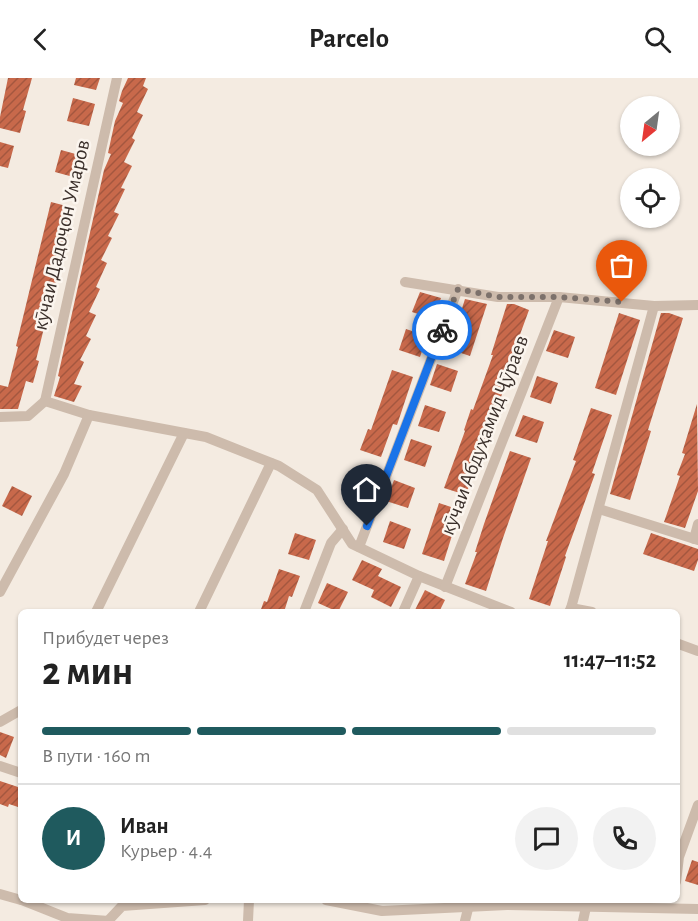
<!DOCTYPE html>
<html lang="ru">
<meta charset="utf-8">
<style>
:root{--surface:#fff;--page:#f2f2f2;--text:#222;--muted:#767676;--line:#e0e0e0;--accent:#1f5a5e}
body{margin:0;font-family:"Alegreya Sans",sans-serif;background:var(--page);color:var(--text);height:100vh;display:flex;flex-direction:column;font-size:22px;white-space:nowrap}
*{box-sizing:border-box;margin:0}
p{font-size:20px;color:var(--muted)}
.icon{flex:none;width:33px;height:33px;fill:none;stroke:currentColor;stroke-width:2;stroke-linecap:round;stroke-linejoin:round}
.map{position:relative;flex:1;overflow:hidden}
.panel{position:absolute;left:18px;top:531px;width:662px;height:294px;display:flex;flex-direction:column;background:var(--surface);border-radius:9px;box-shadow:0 2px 4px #0004}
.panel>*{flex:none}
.needle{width:39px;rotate:209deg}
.buttons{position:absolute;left:620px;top:18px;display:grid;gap:12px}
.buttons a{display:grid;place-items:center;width:60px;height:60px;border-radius:50%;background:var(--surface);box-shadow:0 2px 4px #0004;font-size:30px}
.pin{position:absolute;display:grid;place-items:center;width:51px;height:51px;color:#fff;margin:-62px -26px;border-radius:50% 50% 50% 0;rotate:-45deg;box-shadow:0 0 6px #0007}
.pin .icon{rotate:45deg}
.courier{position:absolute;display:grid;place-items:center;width:60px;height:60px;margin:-30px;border:4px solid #1a73e8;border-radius:50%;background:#fff;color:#222;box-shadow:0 2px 8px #0007}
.head em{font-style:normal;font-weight:700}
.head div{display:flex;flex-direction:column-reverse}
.head{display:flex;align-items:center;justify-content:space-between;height:102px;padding:0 24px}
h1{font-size:39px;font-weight:700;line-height:45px}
.bar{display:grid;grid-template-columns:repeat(4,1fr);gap:9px 6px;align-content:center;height:72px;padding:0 24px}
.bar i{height:8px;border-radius:4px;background:var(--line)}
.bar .current{background:var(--accent)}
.bar p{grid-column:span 4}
.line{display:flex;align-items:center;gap:15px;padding:0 24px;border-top:2px solid var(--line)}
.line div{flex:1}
.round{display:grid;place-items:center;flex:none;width:63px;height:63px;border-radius:32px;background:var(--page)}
header{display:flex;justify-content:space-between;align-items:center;height:78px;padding:0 24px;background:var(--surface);font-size:27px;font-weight:700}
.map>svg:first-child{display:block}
.building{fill:url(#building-hatch)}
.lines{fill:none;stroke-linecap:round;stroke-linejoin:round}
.minor{stroke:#cdbbac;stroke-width:10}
.done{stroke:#7c716b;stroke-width:6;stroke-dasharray:0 10.8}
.route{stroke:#1a73e8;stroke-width:8}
.labels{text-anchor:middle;stroke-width:5;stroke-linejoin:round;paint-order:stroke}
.street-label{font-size:21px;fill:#3b302b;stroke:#fbf5ee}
</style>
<header><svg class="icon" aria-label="back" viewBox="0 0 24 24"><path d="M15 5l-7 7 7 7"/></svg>Parcelo<svg class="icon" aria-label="search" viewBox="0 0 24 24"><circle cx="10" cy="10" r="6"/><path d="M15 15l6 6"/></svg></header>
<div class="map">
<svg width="698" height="843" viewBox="0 0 698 843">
<defs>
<pattern id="building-hatch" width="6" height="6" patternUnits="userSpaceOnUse" patternTransform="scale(1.5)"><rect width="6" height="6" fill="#c8694b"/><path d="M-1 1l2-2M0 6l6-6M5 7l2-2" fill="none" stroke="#a4573f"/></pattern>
</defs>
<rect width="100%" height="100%" fill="#f4ebe1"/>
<!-- building -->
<g class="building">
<path d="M8,0H32L23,32L26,33L20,55L0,50V39Z"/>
<path d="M76,0H100L96,12L74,7Z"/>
<path d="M128,0H146L143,8L148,11L137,34L143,37L132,60L135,62L124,84L132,88L121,110L125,111L114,134L119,136L108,158L112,160L101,182L107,185L96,209L100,211L89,234L96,237L86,258L91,261L80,282L84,284L74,306L82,308L74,324L54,318L60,299L58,298L104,92L111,76L108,75L115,43L123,25L119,23L122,13Z"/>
<path d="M73,20L95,26L89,48L67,43Z"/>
<path d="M0,64L14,68L8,90L0,88Z"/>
<path d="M61,72L83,78L77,100L55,94Z"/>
<path d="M51,124L74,130L36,282L39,283L33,305L26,303L18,331H0V307L8,309L18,269L16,268Z"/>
<path d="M420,214L441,220L434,241L412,234Z"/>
<path d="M465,221L487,226L470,278L449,271Z"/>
<path d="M507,226H514L529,232L518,262L511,287L512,288L496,333H494L466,417L444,410L465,353L464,352L471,331L473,332L493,277H491Z"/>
<path d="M619,235L640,242L616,317L595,310Z"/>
<path d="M661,235H669L683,240L648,352L651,353L630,422L610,416Z"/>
<path d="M406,251L427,258L420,279L399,272Z"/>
<path d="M554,252L575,259L568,280L546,273Z"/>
<path d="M437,286L458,293L451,314L430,307Z"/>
<path d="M392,292L413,299L397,347L393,346L381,379L360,372L368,351L371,352Z"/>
<path d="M537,298L558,305L551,326L530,319Z"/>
<path d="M697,326L698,413L685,450L664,444L680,398L677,397L685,376L682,375Z"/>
<path d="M425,327L446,334L439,354L418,348Z"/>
<path d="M591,330L612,337L592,395L595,396L565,478L566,479L550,528L529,521L548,463H546L576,383L573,382Z"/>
<path d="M523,337L544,344L537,365L515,358Z"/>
<path d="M411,361L432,368L425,389L404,382Z"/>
<path d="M510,373L531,380L503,460L486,513L465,506L477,474H475L484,446Z"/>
<path d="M351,398L372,405L364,426L343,419Z"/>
<path d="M394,402L415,410L408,430L386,423Z"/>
<path d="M12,408L32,418L22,438L2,428Z"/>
<path d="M439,425L460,432L444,483L422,476Z"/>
<path d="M390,443L411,451L404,471L383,464Z"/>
<path d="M295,455L316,462L309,482L288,476Z"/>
<path d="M651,455L698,471V482L694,493L643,476Z"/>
<path d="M362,482L382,491L378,498L401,509L391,529L371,519L374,512L352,502Z"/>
<path d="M279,491L300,498L292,519L289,518L284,534H260L264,523L267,524Z"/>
<path d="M327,505L348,514L338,534L318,525Z"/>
<path d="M425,512L445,522L439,534H419L415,532Z"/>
<path d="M0,654L14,659L6,680L0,677Z"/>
<path d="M0,703L21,710V730L9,726L8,729L0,726Z"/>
<path d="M692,782L698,784V807L685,803Z"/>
</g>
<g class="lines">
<!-- minor -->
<g class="minor">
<path d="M405,204L498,219H559L654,228L698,227"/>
<path d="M45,323L89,337L206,359L279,388L317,412L352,466L419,498L511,534"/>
<path d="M45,323L117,0"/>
<path d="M0,339L28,338L45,323"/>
<path d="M599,431L698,462"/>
<path d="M694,461L698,446"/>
<path d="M359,469L458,211"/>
<path d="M445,509L559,219"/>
<path d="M0,514L64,396L89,337"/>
<path d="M571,530L654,228"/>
<path d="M96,534L184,355"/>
<path d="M199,534L271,385"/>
<path d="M304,534L331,465L343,451"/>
<path d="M403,534L419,498"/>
<path d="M569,534L571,530L592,534"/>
<path d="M676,565L698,573"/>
<path d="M0,644L21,632"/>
<path d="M0,688L21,695"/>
<path d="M676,804L679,779L698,727"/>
<path d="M0,816L21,822"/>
<path d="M22,822L67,840L109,843"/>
<path d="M326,822L382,833L507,827L698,831"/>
<path d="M108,843L122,828L205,822"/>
<path d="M248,843L249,822"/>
<path d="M465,843L470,823"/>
<path d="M583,843L586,829"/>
</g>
</g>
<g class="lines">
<!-- done -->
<path class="done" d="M442,252L458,211L498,219H559L622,224"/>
<!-- route -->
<path class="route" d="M367,448L442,252"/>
</g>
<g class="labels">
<!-- street labels -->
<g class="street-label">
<text transform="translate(61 157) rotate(-77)" y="7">кӯчаи Дадоҷон Умаров</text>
<text transform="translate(484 357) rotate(-69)" y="7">кӯчаи Абдуҳамид Ҷӯраев</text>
</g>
</g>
</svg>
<div class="buttons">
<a><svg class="needle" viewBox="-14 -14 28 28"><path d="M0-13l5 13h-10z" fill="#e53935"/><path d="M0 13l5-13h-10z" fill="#767676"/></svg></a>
<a><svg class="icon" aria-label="locate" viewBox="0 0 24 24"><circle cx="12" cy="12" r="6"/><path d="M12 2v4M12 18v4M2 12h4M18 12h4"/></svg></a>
</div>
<div class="pin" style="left:622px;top:224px;background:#ea580c"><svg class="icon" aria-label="bag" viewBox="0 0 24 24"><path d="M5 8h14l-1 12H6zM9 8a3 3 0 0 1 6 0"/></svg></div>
<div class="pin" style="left:367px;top:448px;background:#1f2937"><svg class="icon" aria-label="home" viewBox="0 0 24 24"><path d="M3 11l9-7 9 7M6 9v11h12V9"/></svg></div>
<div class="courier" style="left:442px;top:252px"><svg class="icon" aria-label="bike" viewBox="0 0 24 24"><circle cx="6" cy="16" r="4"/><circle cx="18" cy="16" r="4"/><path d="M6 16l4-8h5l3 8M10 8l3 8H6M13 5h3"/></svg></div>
<section class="panel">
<div class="head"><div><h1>2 мин</h1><p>Прибудет через</p></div><em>11:47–11:52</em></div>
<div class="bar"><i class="current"></i><i class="current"></i><i class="current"></i><i></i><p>В пути · 160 m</p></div>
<div class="line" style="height:108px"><b class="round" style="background:var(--accent);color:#fff">И</b><div><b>Иван</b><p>Курьер · 4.4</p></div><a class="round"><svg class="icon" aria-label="chat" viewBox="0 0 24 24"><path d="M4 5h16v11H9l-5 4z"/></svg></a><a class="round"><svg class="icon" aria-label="phone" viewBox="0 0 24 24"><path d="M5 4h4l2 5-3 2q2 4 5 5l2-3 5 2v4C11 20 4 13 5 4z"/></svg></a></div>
</section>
</div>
